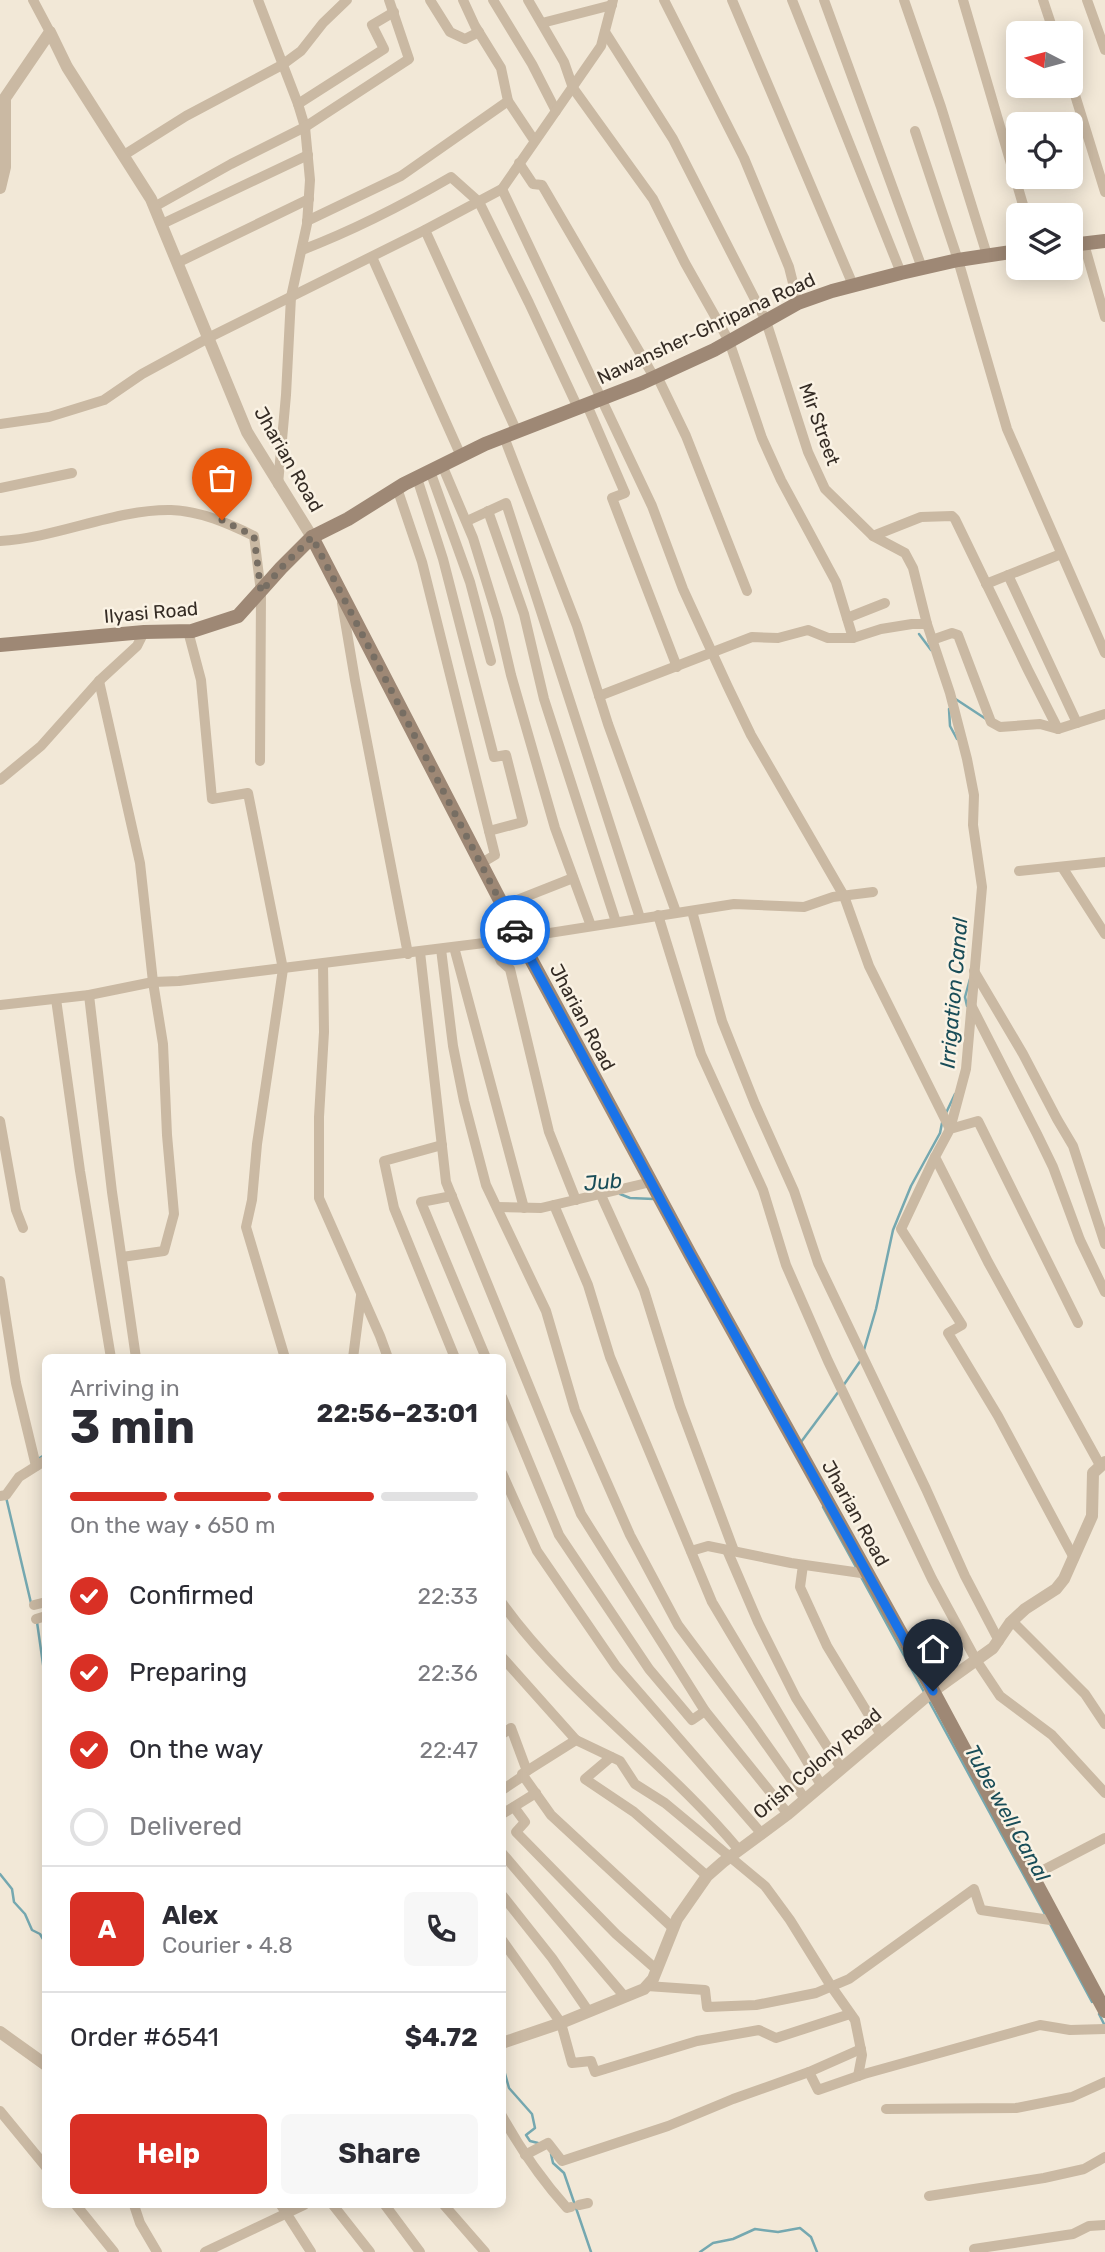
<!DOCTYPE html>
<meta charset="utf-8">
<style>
:root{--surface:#fff;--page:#f7f7f7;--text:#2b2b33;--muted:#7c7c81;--line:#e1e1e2;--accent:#d93025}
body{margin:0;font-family:Rubik,sans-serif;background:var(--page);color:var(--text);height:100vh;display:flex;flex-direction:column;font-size:26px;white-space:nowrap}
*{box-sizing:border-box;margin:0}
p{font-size:23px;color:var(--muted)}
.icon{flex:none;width:38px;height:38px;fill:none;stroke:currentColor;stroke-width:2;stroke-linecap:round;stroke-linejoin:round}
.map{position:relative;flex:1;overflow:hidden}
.sheet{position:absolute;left:42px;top:1354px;width:464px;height:854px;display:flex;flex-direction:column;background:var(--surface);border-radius:10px;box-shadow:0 4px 18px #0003}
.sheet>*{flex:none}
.needle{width:46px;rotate:276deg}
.tools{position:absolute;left:1006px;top:21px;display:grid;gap:14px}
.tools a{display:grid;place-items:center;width:77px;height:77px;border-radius:10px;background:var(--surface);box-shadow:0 4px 18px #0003;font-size:35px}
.pin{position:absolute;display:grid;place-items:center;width:60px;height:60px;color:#fff;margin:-72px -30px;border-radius:50% 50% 50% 0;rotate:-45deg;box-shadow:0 0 7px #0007}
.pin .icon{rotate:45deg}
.courier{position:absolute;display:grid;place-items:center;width:70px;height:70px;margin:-35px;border:5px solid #1a73e8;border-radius:50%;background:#fff;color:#222;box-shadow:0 2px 9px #0007}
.headline em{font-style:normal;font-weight:700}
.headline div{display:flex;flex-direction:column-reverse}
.headline{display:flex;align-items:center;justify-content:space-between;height:119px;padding:0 28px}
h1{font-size:46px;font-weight:700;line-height:52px}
.bar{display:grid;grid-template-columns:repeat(4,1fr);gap:10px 7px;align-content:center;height:84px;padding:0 28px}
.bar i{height:9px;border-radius:5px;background:var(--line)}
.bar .active{background:var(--accent)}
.bar p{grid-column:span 4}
.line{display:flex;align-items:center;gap:18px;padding:0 28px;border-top:2px solid var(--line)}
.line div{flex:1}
.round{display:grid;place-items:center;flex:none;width:74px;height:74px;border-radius:10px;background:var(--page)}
ol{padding:0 28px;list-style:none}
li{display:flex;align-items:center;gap:21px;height:77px}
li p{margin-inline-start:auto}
li .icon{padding:7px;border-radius:50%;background:var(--accent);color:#fff;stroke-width:4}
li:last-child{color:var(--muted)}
li i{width:38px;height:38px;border:4px solid var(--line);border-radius:50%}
.primary-button{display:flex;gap:14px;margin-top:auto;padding:14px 28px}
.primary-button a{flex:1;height:80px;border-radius:10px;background:var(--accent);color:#fff;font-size:28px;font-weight:700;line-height:80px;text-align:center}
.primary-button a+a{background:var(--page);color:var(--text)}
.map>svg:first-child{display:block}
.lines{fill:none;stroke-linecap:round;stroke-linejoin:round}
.stream{stroke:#75a8b0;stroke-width:2.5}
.minor{stroke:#cab9a3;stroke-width:10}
.tertiary{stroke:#cab9a3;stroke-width:12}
.secondary{stroke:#9e8875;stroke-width:14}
.done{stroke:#776e63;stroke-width:7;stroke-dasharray:0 12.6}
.route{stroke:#1a73e8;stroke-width:9}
.labels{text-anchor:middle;stroke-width:5;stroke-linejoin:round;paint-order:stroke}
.street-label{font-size:19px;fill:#352c25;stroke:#faf2e4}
.water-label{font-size:21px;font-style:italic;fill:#194d58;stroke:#faf2e4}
</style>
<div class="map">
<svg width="1105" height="2252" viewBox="0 0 1105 2252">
<rect width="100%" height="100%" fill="#f2e8d7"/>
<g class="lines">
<!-- stream -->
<g class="stream">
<path d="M919,634L931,650"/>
<path d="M954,698L986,719"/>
<path d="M949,709L950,726L957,739"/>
<path d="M967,1006L965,997L970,979"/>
<path d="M946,1113L955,1094"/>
<path d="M620,1194L630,1198L654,1199"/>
<path d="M864,1350L876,1309L893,1230L911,1186L940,1133L942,1123"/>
<path d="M843,1386L861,1360"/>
<path d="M801,1442L839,1391"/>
<path d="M38,1459L46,1454"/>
<path d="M6,1497L31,1603"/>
<path d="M823,1507L857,1569"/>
<path d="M860,1575L924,1692"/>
<path d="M37,1622L46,1685"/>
<path d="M929,1701L1046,1916"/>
<path d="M0,1874L12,1889L14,1902L25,1914L32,1930L40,1934L46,1944"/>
<path d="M1049,1922L1092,2002"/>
<path d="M1099,2014L1105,2026"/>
<path d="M502,2063L509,2088L532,2114L535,2128L526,2135L530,2141L538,2143"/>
<path d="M551,2154L553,2163L564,2173L591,2252"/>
<path d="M700,2252L713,2243L733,2239L755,2229L778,2232L800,2228L811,2237L817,2252"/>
</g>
<!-- minor -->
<g class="minor">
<path d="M33,0L50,32"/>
<path d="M258,0L298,104L305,127L310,180L307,224L291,297L286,395L278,484"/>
<path d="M430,0L450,32L465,39L479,32"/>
<path d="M493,0L532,64L556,111"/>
<path d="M528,0L564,62L573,88L653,199L685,263L729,341L762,438L781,480L836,582L853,638"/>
<path d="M664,0L744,158L789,267L798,303"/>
<path d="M732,0L853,285"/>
<path d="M792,0L901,273"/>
<path d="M824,0L922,268"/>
<path d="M904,0L941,107L987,255"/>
<path d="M963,0L1026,215"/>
<path d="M1043,0L1054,33"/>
<path d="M1087,0L1105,50"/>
<path d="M542,23L612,5"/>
<path d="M605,32L673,139L766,321L808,452L825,489L873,536L905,553L913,568L927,624L950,693L967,759L974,795L973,825L982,887L966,1069L950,1129"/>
<path d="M1071,82L1105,192"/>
<path d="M508,101L534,140"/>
<path d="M298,104L384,49L372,25L394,12"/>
<path d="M915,131L958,260L1007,429L1105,653"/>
<path d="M124,155L186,116L282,65L301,51L323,23L347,0"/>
<path d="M519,163L533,184L542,185L654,377"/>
<path d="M502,189L652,506L683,589L727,685L751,735L844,896L869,966L950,1129"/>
<path d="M154,207L231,164L305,127L409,59L389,0"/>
<path d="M307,221L401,176L508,101L501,68L475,26L463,0"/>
<path d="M162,224L308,155"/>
<path d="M425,230L517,432"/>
<path d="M1084,244L1105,317"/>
<path d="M302,250C354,230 403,205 451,177L479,202L529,303L578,408"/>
<path d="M372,257L461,456"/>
<path d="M179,262L309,199"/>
<path d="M657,376L686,436L747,591"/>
<path d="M587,405L625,493L612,498L677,667"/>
<path d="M0,424L49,417L104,400L142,374L210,337L425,230L502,189L601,46L613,0"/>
<path d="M504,437L577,626L608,724L676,912"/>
<path d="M442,465L473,538L498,619L511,675L555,828L591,926"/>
<path d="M430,471L470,582L491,661"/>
<path d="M417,478L443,559L494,757L506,755L523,822L489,831"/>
<path d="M0,488L72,473"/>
<path d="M397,488L422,562L495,855L480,864"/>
<path d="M488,511L524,614L544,699L616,922"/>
<path d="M467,521L506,503L640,918"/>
<path d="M873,536L921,517L952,516L955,519L1028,670L1058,729"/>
<path d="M0,541C57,538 116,509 171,510C200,511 228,523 254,536L261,592L260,761"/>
<path d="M1008,575L1077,723"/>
<path d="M986,584L1061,554"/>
<path d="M342,603L355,680L408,954"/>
<path d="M847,618L885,603"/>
<path d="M188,631L201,680L212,799L248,793L283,969L257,1144L252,1200L246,1227L285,1358"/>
<path d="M932,640L952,633L958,635L991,722L1000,727L1040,724L1058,729L1105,714"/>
<path d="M99,681L140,863L153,982L163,1044L167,1135L174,1214L164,1251L122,1257"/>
<path d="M599,696L752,637L778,638L808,630L828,638H853L881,629L912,624H927"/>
<path d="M0,780L41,746L99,681L137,646L144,632"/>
<path d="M1062,867L1105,934"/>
<path d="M1019,871L1105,862"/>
<path d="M502,906L573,878"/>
<path d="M692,911L722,1021L755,1104L794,1191L818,1263L926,1489L965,1576L999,1641"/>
<path d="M658,915L701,1054L763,1190L786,1265L828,1361L932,1579L976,1660L1000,1696L1052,1735L1105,1793"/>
<path d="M492,942L501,961L510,969L549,1132L576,1200"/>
<path d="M454,947L524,1208"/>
<path d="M441,949L453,1046L464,1101L486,1185L546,1311L575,1410L630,1535L678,1625L752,1724L805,1799"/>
<path d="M420,952L446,1182L581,1514L705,1711L788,1814"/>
<path d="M323,964L324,1032L319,1117V1198L380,1336L388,1358"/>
<path d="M974,971L1023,1054L1057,1119L1073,1146L1105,1244"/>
<path d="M89,995L112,1192L136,1358"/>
<path d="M56,999L80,1171L111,1358"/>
<path d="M0,1005L89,995L153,982L179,981L492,942L734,904L804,907L833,897L873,892"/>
<path d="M972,1007L1037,1134L1053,1167L1080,1240L1105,1292"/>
<path d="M0,1121L16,1210L23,1228"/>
<path d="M442,1145L384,1161L394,1208L455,1358"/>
<path d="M935,1157L901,1229L962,1325L948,1333L998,1416L1074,1558"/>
<path d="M600,1193L644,1290L680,1406L734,1551"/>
<path d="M452,1196L421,1202L486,1358"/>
<path d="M554,1205L588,1285L610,1357L712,1602L821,1785"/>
<path d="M497,1207L541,1208L651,1182"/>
<path d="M0,1281L16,1383L36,1466"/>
<path d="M1078,1323L978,1121L950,1129L935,1157L988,1262L1100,1465"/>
<path d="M353,1358L361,1296"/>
<path d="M502,1397L559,1535L649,1669L692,1720L705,1711"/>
<path d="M502,1473L537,1551L616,1666L762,1834"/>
<path d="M0,1496L6,1495L19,1477L46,1460"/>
<path d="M727,1550L758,1622L796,1698L841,1768"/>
<path d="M691,1551L708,1546L791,1563L868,1574"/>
<path d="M803,1565L800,1587L827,1646L881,1735"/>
<path d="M502,1603C569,1696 666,1762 739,1850"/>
<path d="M34,1605L46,1602"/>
<path d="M36,1619L46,1616"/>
<path d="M1012,1621L1085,1694L1105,1724"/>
<path d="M502,1657L576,1740L620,1761L635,1784L665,1803L765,1886L790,1920L831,1986L855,2020L862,2055L858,2076"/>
<path d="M502,1734L511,1728L527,1771"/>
<path d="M576,1740L522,1774L551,1815L673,1928"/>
<path d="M611,1757L585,1779L634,1812L707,1876"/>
<path d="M502,1790L523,1776"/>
<path d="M514,1807L525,1822L516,1832L616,1934L657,1970"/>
<path d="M502,1814L536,1793"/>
<path d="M502,1853L625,1997"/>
<path d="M1032,1876L1105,1838"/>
<path d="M502,1895L552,1958L589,2012"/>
<path d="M502,1940L561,2023L572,2063L591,2061L595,2072L697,2041L759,2030L776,2038L850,2014"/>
<path d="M647,1986L705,1990L707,2007L756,2005L816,1993L849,1979L974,1889L981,1910L1057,1921"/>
<path d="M809,2072L861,2049"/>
<path d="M886,2109L1016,2108L1072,2097L1105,2082"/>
<path d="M0,2111L46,2167"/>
<path d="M502,2116C521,2150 541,2179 567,2208L571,2207"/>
<path d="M525,2155L548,2143L562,2161L668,2126L733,2099L809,2072L818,2090L864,2074L1040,2025L1070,2030L1105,2029"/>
<path d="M929,2196L1044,2178L1084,2169L1105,2157"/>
<path d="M76,2205L114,2252"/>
<path d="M134,2205L140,2223L157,2252"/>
<path d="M281,2205L311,2252"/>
<path d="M333,2205L370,2252"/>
<path d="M385,2205L420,2252"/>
<path d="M444,2205L485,2252"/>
<path d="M579,2205L588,2203"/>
<path d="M974,2249L1073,2234L1089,2226L1105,2225"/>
<path d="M205,2252L304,2205"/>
</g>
<!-- tertiary -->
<g class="tertiary">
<path d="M0,188L5,167V98L50,32L67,67L151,199L247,432L312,537"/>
<path d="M0,2032L46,2065"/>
<path d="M502,2043L561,2023L644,1989L653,1979L677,1919L707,1876L723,1862L788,1814L933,1691L993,1648L1010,1623L1025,1609L1056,1589L1064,1579L1092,1516L1093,1473L1105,1462"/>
</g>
<!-- secondary -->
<g class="secondary">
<path d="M1071,245L1105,241"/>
<path d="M312,537L519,937L690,1254L933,1691L1105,2011"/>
<path d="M0,645L144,632L192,631L238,616L281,568L312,537L348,519L404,484L485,444L642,383L714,350L798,303L832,291L901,273L958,260L1018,251"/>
</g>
</g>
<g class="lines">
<!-- done -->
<path class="done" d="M222,520L254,536L261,592L281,568L312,537L515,930"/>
<!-- route -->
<path class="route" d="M515,930L690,1254L933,1691"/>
</g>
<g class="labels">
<!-- street labels -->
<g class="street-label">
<text transform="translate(706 328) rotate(-25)" y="7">Nawansher-Ghripana Road</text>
<text transform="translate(820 424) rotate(70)" y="7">Mir Street</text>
<text transform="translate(289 459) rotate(60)" y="7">Jharian Road</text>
<text transform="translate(151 612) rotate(-5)" y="7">Ilyasi Road</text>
<text transform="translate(583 1017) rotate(62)" y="7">Jharian Road</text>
<text transform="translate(856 1513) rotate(61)" y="7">Jharian Road</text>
<text transform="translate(817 1763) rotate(-40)" y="7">Orish Colony Road</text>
</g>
<!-- water labels -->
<g class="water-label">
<text transform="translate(954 993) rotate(-85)" y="7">Irrigation Canal</text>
<text transform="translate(603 1182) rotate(-5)" y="7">Jub</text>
<text transform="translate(1007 1813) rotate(61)" y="7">Tube well Canal</text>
</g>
</g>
</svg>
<div class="tools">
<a><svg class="needle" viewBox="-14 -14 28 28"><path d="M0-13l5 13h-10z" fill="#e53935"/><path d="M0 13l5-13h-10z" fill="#7c7c81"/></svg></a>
<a><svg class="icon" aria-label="locate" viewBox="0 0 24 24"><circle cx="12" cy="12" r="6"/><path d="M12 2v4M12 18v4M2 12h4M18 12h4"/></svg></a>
<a><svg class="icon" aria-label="layers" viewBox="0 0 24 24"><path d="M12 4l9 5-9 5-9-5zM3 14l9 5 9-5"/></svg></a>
</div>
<div class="pin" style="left:222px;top:520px;background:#ea580c"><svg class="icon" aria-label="bag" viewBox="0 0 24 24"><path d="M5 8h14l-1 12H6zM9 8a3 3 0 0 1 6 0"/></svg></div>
<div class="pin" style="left:933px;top:1691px;background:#1f2937"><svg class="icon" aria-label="home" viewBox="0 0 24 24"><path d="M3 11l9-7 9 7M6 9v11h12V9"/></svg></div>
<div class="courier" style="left:515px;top:930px"><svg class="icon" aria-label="car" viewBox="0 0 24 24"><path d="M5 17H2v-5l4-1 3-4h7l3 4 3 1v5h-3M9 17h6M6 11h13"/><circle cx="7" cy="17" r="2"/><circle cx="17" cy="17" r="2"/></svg></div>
<section class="sheet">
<div class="headline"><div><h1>3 min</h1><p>Arriving in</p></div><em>22:56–23:01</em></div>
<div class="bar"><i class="active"></i><i class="active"></i><i class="active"></i><i></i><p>On the way · 650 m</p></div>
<ol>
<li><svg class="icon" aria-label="check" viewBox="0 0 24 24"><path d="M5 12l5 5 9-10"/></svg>Confirmed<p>22:33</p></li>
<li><svg class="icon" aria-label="check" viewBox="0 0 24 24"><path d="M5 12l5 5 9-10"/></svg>Preparing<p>22:36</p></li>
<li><svg class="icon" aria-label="check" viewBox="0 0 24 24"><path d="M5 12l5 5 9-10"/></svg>On the way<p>22:47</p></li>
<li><i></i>Delivered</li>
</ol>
<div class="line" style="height:126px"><b class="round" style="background:var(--accent);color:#fff">A</b><div><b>Alex</b><p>Courier · 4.8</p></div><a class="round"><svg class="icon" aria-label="phone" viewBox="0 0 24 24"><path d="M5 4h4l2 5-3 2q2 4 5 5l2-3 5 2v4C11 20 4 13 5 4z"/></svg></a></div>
<div class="line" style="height:91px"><div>Order #6541</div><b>$4.72</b></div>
<div class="primary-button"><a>Help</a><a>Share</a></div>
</section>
</div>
